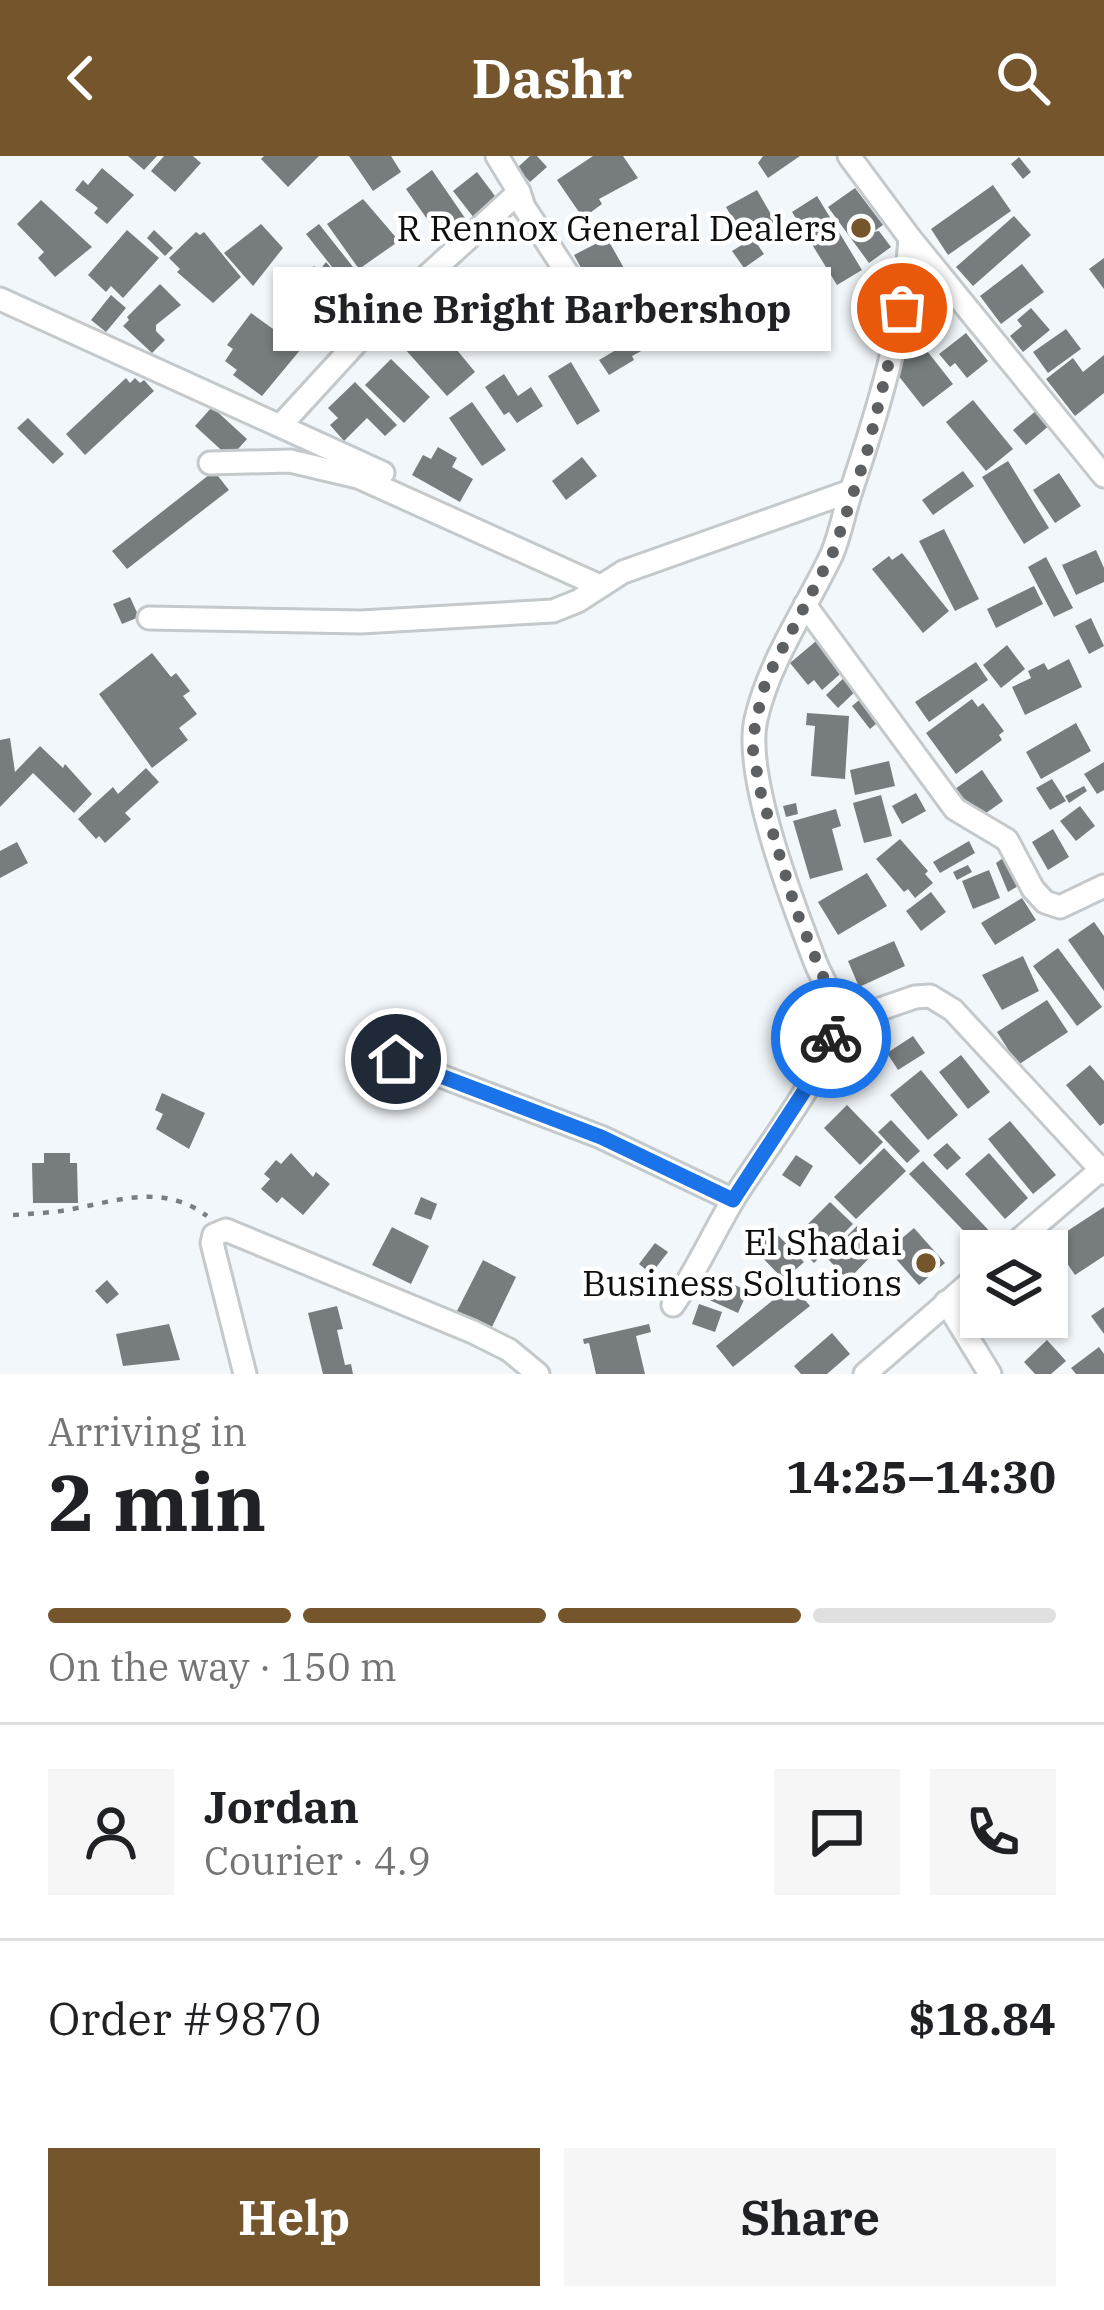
<!DOCTYPE html>
<meta charset="utf-8">
<style>
:root{--surface:#fff;--page:#f6f6f6;--text:#202124;--muted:#757577;--line:#e0e0e0;--accent:#75552b}
body{margin:0;font-family:"IBM Plex Serif",serif;background:var(--page);color:var(--text);height:100vh;display:flex;flex-direction:column;font-size:45px;white-space:nowrap}
*{box-sizing:border-box;margin:0}
p{font-size:39px;color:var(--muted)}
.icon{flex:none;width:66px;height:66px;fill:none;stroke:currentColor;stroke-width:2;stroke-linecap:round;stroke-linejoin:round}
.map{position:relative;height:1218px;overflow:hidden}
.side{display:flex;flex-direction:column;background:var(--surface);flex:1}
.side>*{flex:none}
.tools{position:absolute;left:960px;top:1074px;display:grid;gap:24px}
.tools a{display:grid;place-items:center;width:108px;height:108px;border-radius:0px;background:var(--surface);box-shadow:0 3px 9px #0004;font-size:60px}
.pin{position:absolute;display:grid;place-items:center;width:102px;height:102px;color:#fff;margin:-51px;border:6px solid #fff;border-radius:50%;box-shadow:0 3px 12px #0007}
.courier{position:absolute;display:grid;place-items:center;width:120px;height:120px;margin:-60px;border:9px solid #1a73e8;border-radius:50%;background:#fff;color:#222;box-shadow:0 3px 15px #0007}
.bubble{position:absolute;height:84px;border-radius:0px;background:var(--surface);box-shadow:0 3px 9px #0004;font-size:39px;font-weight:700;line-height:84px;text-align:center}
.head em{font-style:normal;font-weight:700}
.head div{display:flex;flex-direction:column-reverse}
.head{display:flex;align-items:center;justify-content:space-between;height:204px;padding:0 48px}
h1{font-size:78px;font-weight:700;line-height:90px}
.bar{display:grid;grid-template-columns:repeat(4,1fr);gap:18px 12px;align-content:center;height:144px;padding:0 48px}
.bar i{height:15px;border-radius:9px;background:var(--line)}
.bar .active{background:var(--accent)}
.bar p{grid-column:span 4}
.line{display:flex;align-items:center;gap:30px;padding:0 48px;border-top:3px solid var(--line)}
.line div{flex:1}
.round{display:grid;place-items:center;flex:none;width:126px;height:126px;border-radius:0px;background:var(--page)}
.primary-button{display:flex;gap:24px;margin-top:auto;padding:24px 48px}
.primary-button a{flex:1;height:138px;border-radius:0px;background:var(--accent);color:#fff;font-size:48px;font-weight:700;line-height:138px;text-align:center}
.primary-button a+a{background:var(--page);color:var(--text)}
header{display:flex;justify-content:space-between;align-items:center;height:156px;padding:0 48px;background:var(--accent);color:#fff;font-size:54px;font-weight:700}
.map>svg:first-child{display:block}
.building{fill:#777d7e}
.lines{fill:none;stroke-linecap:round;stroke-linejoin:round}
.street-casing{stroke:#c4c9cc;stroke-width:27}
.path{stroke:#7b7e80;stroke-width:4.5;stroke-dasharray:6 9;stroke-linecap:butt}
.street{stroke:#fff;stroke-width:21}
.done{stroke:#5d6062;stroke-width:12;stroke-dasharray:0 21.6}
.route{stroke:#1a73e8;stroke-width:15}
.poi-dot{fill:#75552b;stroke:#fff;stroke-width:4.5}
.labels{text-anchor:middle;stroke-width:9;stroke-linejoin:round;paint-order:stroke}
.poi-label{font-size:36px;fill:#0d0e0f;stroke:#fff;text-anchor:end}
</style>
<header><svg class="icon" aria-label="back" viewBox="0 0 24 24"><path d="M15 5l-7 7 7 7"/></svg>Dashr<svg class="icon" aria-label="search" viewBox="0 0 24 24"><circle cx="10" cy="10" r="6"/><path d="M15 15l6 6"/></svg></header>
<div class="map">
<svg width="1104" height="1218" viewBox="0 0 1104 1218">
<rect width="100%" height="100%" fill="#f2f7fb"/>
<!-- building -->
<g class="building">
<path d="M128,0H157L144,14Z"/>
<path d="M164,0H193L201,7L175,36L151,15Z"/>
<path d="M264,0H319L288,31L261,3Z"/>
<path d="M349,0H391L401,16L373,35Z"/>
<path d="M530,0H537L547,11L530,26L517,12Z"/>
<path d="M593,0H623L638,22L599,43L602,48L583,62L557,24Z"/>
<path d="M763,0H800L768,22L758,7Z"/>
<path d="M1019,1L1031,16L1023,23L1011,8Z"/>
<path d="M102,12L134,39L107,68L94,57L98,52L75,34L83,24L88,29Z"/>
<path d="M432,14L465,62L439,80L406,33Z"/>
<path d="M477,16L498,44L474,62L453,35Z"/>
<path d="M993,29L1011,55L948,99L931,73Z"/>
<path d="M855,32L883,69L873,76L879,75L891,91L869,107L828,51Z"/>
<path d="M757,34L776,67L745,84L726,51Z"/>
<path d="M817,40L862,114L837,129L792,56Z"/>
<path d="M363,43L399,85L359,113L327,68Z"/>
<path d="M41,44L92,91L55,121L38,102L44,96L17,68Z"/>
<path d="M1014,60L1031,79L973,130L956,111Z"/>
<path d="M261,68L283,92L253,130L224,97Z"/>
<path d="M319,68L353,111L340,121L306,78Z"/>
<path d="M127,74L159,102L123,142L111,130L106,136L88,119Z"/>
<path d="M154,74L173,92L165,100L147,82Z"/>
<path d="M196,76L200,79L204,76L241,121L213,147L177,116L180,113L169,102Z"/>
<path d="M607,82L625,114L592,132L574,99Z"/>
<path d="M753,82L764,98L744,112L732,95Z"/>
<path d="M1104,102V133L1089,113Z"/>
<path d="M326,106L343,126L323,151L303,131L308,126L303,121L314,110L319,115Z"/>
<path d="M1022,108L1044,136L1001,168L980,140Z"/>
<path d="M519,122L528,138L538,133L547,151L507,172L489,137Z"/>
<path d="M160,128L181,149L156,169V175L165,184L152,197L123,170L129,164L127,161Z"/>
<path d="M111,139L126,152L106,176L91,164Z"/>
<path d="M1031,152L1050,174L1023,196L1010,180L1022,170L1017,164Z"/>
<path d="M425,155L475,216L447,240L395,182Z"/>
<path d="M251,157L301,193L262,240L233,219L237,214L225,205L233,193L227,189Z"/>
<path d="M1066,173L1081,193L1048,217L1033,196Z"/>
<path d="M632,175L643,194L632,200L634,204L609,219L599,204L621,191L617,184Z"/>
<path d="M966,177L988,205L967,222L955,207L950,211L939,198Z"/>
<path d="M920,186L953,228L923,251L890,209Z"/>
<path d="M1104,199V237L1075,260L1046,223L1073,202L1083,216Z"/>
<path d="M391,203L430,241L404,267L365,229Z"/>
<path d="M571,206L600,255L577,269L548,220Z"/>
<path d="M504,218L518,240L531,231L543,250L517,267L509,256L504,259L485,231Z"/>
<path d="M126,222L130,227L135,222L140,227L144,224L154,235L85,299L66,278Z"/>
<path d="M355,226L397,269L385,280L367,262L344,285L330,269L338,262L328,252Z"/>
<path d="M973,244L1013,293L986,315L946,266Z"/>
<path d="M472,246L506,294L482,310L449,262Z"/>
<path d="M212,251L247,283L230,302L195,270Z"/>
<path d="M1037,254L1050,269L1026,289L1013,274Z"/>
<path d="M28,262L64,298L53,308L17,272Z"/>
<path d="M438,291L457,302L452,311L473,323L460,346L412,319L423,299L431,303Z"/>
<path d="M582,301L597,320L566,344L552,325Z"/>
<path d="M1008,305L1049,372L1024,388L982,321Z"/>
<path d="M214,315L229,334L127,413L112,395Z"/>
<path d="M963,315L974,330L933,359L922,344Z"/>
<path d="M1059,317L1081,350L1055,367L1033,334Z"/>
<path d="M944,373L979,443L955,455L919,385Z"/>
<path d="M1096,394L1104,412V426L1076,439L1062,409Z"/>
<path d="M902,397L949,455L923,477L872,413L889,400L892,404Z"/>
<path d="M1046,401L1073,452L1054,461L1028,411Z"/>
<path d="M1034,430L1043,448L996,472L987,453Z"/>
<path d="M130,441L139,461L122,468L113,448Z"/>
<path d="M1091,462L1104,490L1089,498L1075,470Z"/>
<path d="M822,480L847,512L822,534L814,524L808,529L790,507Z"/>
<path d="M1007,489L1025,513L1001,532L983,509Z"/>
<path d="M152,497L171,521L176,517L190,535L183,540L197,558L179,572L188,584L152,612L99,538Z"/>
<path d="M1069,503L1082,531L1025,559L1012,531L1031,522L1028,515L1044,507L1048,514Z"/>
<path d="M976,506L988,524L929,566L915,546Z"/>
<path d="M849,517L861,530L838,552L826,539Z"/>
<path d="M865,539L883,562L870,573L852,550Z"/>
<path d="M972,543L978,551L983,547L1004,575L999,579L1002,584L956,618L926,577Z"/>
<path d="M807,557L849,560L845,623L811,620L815,570L806,569Z"/>
<path d="M1076,567L1091,595L1041,623L1026,596Z"/>
<path d="M10,582L15,616L40,590L63,612L65,608L92,638L74,657L33,617L0,651V584Z"/>
<path d="M889,605L895,630L855,639L850,614Z"/>
<path d="M1104,606V634L1097,638L1084,618Z"/>
<path d="M146,612L159,626L125,657L131,663L105,687L99,680L96,683L78,663L113,631L118,638Z"/>
<path d="M982,614L1003,645L986,657L952,635Z"/>
<path d="M1052,623L1066,645L1050,654L1036,632Z"/>
<path d="M1084,630L1087,635L1069,647L1065,640Z"/>
<path d="M916,637L926,655L902,668L892,650Z"/>
<path d="M881,639L892,680L864,687L853,647Z"/>
<path d="M796,647L798,658L786,661L783,650Z"/>
<path d="M1080,650L1095,670L1076,685L1060,665Z"/>
<path d="M836,653L841,670L832,673L843,714L810,723L793,665Z"/>
<path d="M1053,673L1069,701L1048,714L1032,686Z"/>
<path d="M900,683L928,715L925,718L933,727L915,742L908,733L904,736L876,703Z"/>
<path d="M969,685L975,697L940,717L933,706Z"/>
<path d="M17,686L28,707L0,722V695Z"/>
<path d="M1006,700L1023,727L1008,736L996,707Z"/>
<path d="M968,709L972,716L957,724L953,716Z"/>
<path d="M989,714L1000,742L973,753L962,725Z"/>
<path d="M867,717L887,750L838,779L818,746Z"/>
<path d="M931,736L946,756L921,775L906,755Z"/>
<path d="M1022,742L1036,764L995,789L981,767Z"/>
<path d="M1094,766L1104,780V835L1068,784Z"/>
<path d="M894,785L905,810L859,831L848,805Z"/>
<path d="M1058,792L1102,851L1077,870L1033,810Z"/>
<path d="M1023,800L1039,835L1002,854L982,819Z"/>
<path d="M1047,844L1068,876L1018,909L997,876Z"/>
<path d="M913,880L925,897L898,914L887,897Z"/>
<path d="M793,890L799,913L785,916L780,893Z"/>
<path d="M961,899L990,936L968,953L939,916Z"/>
<path d="M1090,909L1104,925V967L1100,970L1066,929Z"/>
<path d="M921,914L958,959L928,984L890,939Z"/>
<path d="M162,937L205,957L189,993L156,973L163,958L155,954Z"/>
<path d="M847,949L883,986L860,1009L824,972Z"/>
<path d="M891,964L920,995L907,1007L878,976Z"/>
<path d="M1010,965L1056,1019L1033,1038L988,983Z"/>
<path d="M947,987L961,1002L947,1014L933,999Z"/>
<path d="M884,992L906,1015L856,1063L834,1041Z"/>
<path d="M44,997H70V1007H77L78,1047H33L32,1007H44Z"/>
<path d="M291,997L313,1021L316,1016L330,1028L303,1059L282,1041L277,1047L261,1033L270,1023L264,1018L276,1004L281,1008Z"/>
<path d="M989,997L1028,1042L1005,1063L965,1018Z"/>
<path d="M796,999L813,1010L800,1031L782,1019Z"/>
<path d="M923,1005L996,1082L983,1095L909,1018Z"/>
<path d="M421,1041L437,1048L431,1064L414,1058Z"/>
<path d="M830,1046L853,1068L814,1107L792,1084Z"/>
<path d="M1104,1051V1100L1075,1119L1052,1085Z"/>
<path d="M857,1070L879,1092L848,1124L826,1101Z"/>
<path d="M392,1071L429,1090L411,1128L372,1109Z"/>
<path d="M771,1072L804,1106L784,1124L752,1091Z"/>
<path d="M914,1072L945,1107L919,1129L888,1094Z"/>
<path d="M655,1087L668,1096L651,1118L639,1108Z"/>
<path d="M483,1104L516,1121L491,1173L457,1155Z"/>
<path d="M715,1120L748,1135L738,1157L705,1142Z"/>
<path d="M1058,1123L1064,1138L1047,1145V1127Z"/>
<path d="M107,1124L119,1138L107,1148L95,1135Z"/>
<path d="M792,1129L810,1150L733,1211L716,1190Z"/>
<path d="M699,1148L722,1156L715,1176L692,1168Z"/>
<path d="M337,1150L343,1173L337,1174L345,1209L351,1208L353,1218H323L308,1157Z"/>
<path d="M1104,1151V1178L1091,1160Z"/>
<path d="M169,1168L180,1204L123,1210L116,1178Z"/>
<path d="M649,1168L651,1176L636,1180L645,1218H596L589,1187L584,1188L583,1183Z"/>
<path d="M832,1177L850,1198L827,1218H801L794,1210Z"/>
<path d="M1047,1184L1066,1205L1051,1218H1035L1024,1206Z"/>
<path d="M1099,1191L1104,1198V1218H1076L1071,1212Z"/>
</g>
<g class="lines">
<!-- street casing -->
<g class="street-casing">
<g id="street">
<path d="M849,0L910,82L1104,320"/>
<path d="M519,36L524,51L601,169"/>
<path d="M0,143L280,270L370,172L519,36L497,0"/>
<path d="M280,270L383,317"/>
<path d="M210,307L290,305L358,321L600,430"/>
<path d="M805,449L955,653L1007,684L1033,733L1045,746L1060,751L1104,730"/>
<path d="M149,462L361,466L553,455L578,445L623,416L851,335"/>
<path d="M837,868L915,841L930,840L953,854L1104,1017"/>
<path d="M396,903L601,981L733,1044"/>
<path d="M1006,1095L1104,1011"/>
<path d="M946,1146L990,1218"/>
<path d="M673,1149C697,1114 714,1075 736,1039C758,1004 835,902 837,867C839,847 823,825 816,808C794,751 743,620 756,563C770,503 806,453 832,398C840,379 844,357 850,338C878,255 904,170 910,82"/>
<path d="M245,1218L212,1087L214,1079L226,1074L473,1176L509,1194L538,1218"/>
<path d="M865,1218L981,1117"/>
</g>
</g>
<!-- path -->
<path class="path" d="M13,1059C29,1058 45,1057 61,1055C113,1047 160,1025 207,1060"/>
<!-- street -->
<use href="#street" class="street"/>
</g>
<g class="lines">
<!-- done -->
<path class="done" d="M831,882L837,868L833,845L796,754L760,634L753,594L755,568L766,524L834,394L867,296L902,152"/>
<!-- route -->
<path class="route" d="M396,903L601,981L733,1044L814,920L831,882"/>
</g>
<!-- markers -->
<g class="poi-dot">
<circle cx="861" cy="72" r="12"/>
<circle cx="926" cy="1107" r="12"/>
</g>
<g class="labels">
<!-- poi labels -->
<g class="poi-label">
<text x="837" y="85">R Rennox General Dealers</text>
<text x="902" y="1099">El Shadai<tspan x="902" dy="41">Business Solutions</tspan></text>
</g>
</g>
</svg>
<div class="tools">
<a><svg class="icon" aria-label="layers" viewBox="0 0 24 24"><path d="M12 4l9 5-9 5-9-5zM3 14l9 5 9-5"/></svg></a>
</div>
<div class="pin" style="left:902px;top:152px;background:#ea580c"><svg class="icon" aria-label="bag" viewBox="0 0 24 24"><path d="M5 8h14l-1 12H6zM9 8a3 3 0 0 1 6 0"/></svg></div>
<div class="pin" style="left:396px;top:903px;background:#1f2937"><svg class="icon" aria-label="home" viewBox="0 0 24 24"><path d="M3 11l9-7 9 7M6 9v11h12V9"/></svg></div>
<div class="courier" style="left:831px;top:882px"><svg class="icon" aria-label="bike" viewBox="0 0 24 24"><circle cx="6" cy="16" r="4"/><circle cx="18" cy="16" r="4"/><path d="M6 16l4-8h5l3 8M10 8l3 8H6M13 5h3"/></svg></div>
<div class="bubble" style="left:273px;top:111px;width:558px">Shine Bright Barbershop</div>
</div>
<section class="side">
<div class="head"><div><h1>2 min</h1><p>Arriving in</p></div><em>14:25–14:30</em></div>
<div class="bar"><i class="active"></i><i class="active"></i><i class="active"></i><i></i><p>On the way · 150 m</p></div>
<div class="line" style="height:216px"><a class="round"><svg class="icon" aria-label="person" viewBox="0 0 24 24"><circle cx="12" cy="8" r="4"/><path d="M4 21q1-7 8-7t8 7"/></svg></a><div><b>Jordan</b><p>Courier · 4.9</p></div><a class="round"><svg class="icon" aria-label="chat" viewBox="0 0 24 24"><path d="M4 5h16v11H9l-5 4z"/></svg></a><a class="round"><svg class="icon" aria-label="phone" viewBox="0 0 24 24"><path d="M5 4h4l2 5-3 2q2 4 5 5l2-3 5 2v4C11 20 4 13 5 4z"/></svg></a></div>
<div class="line" style="height:156px"><div>Order #9870</div><b>$18.84</b></div>
<div class="primary-button"><a>Help</a><a>Share</a></div>
</section>
